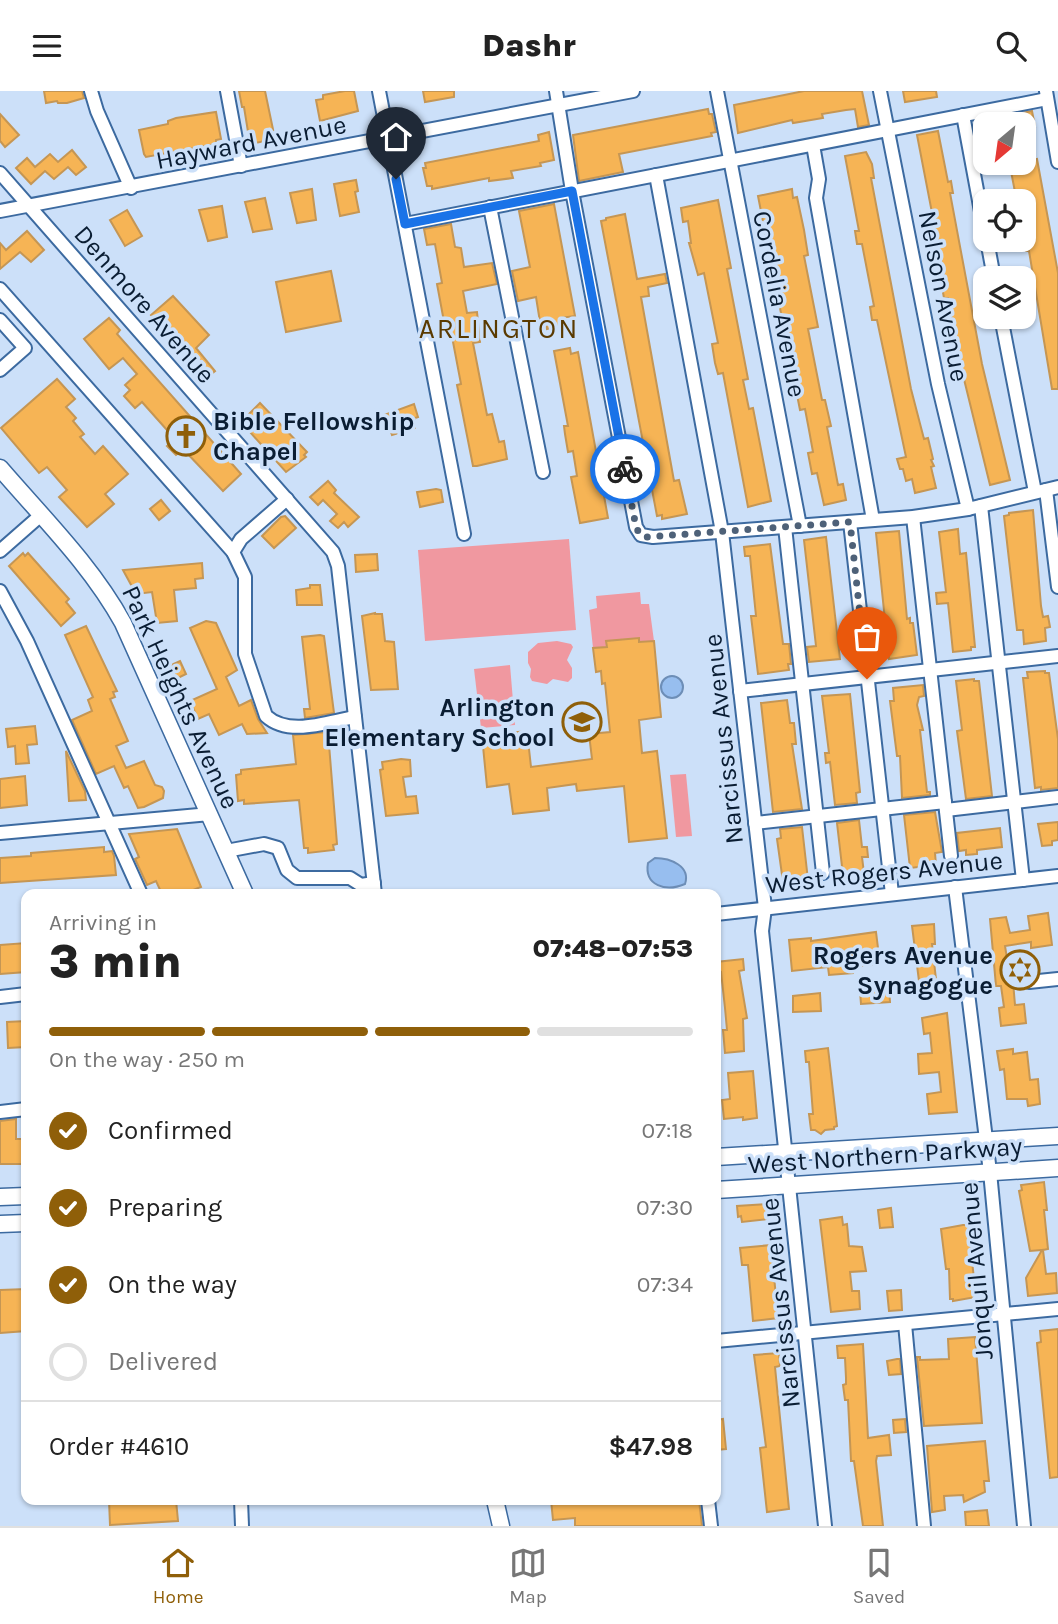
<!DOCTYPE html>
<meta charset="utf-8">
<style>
:root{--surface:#fff;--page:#f6f6f6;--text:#222;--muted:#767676;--line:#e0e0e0;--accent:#8f5f09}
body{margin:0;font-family:Karla,sans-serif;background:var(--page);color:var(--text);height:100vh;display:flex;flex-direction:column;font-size:26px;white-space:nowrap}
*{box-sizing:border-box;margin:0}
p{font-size:23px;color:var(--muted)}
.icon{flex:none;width:38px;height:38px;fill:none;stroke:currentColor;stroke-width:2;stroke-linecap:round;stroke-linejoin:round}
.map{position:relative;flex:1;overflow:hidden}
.panel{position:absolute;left:21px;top:798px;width:700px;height:616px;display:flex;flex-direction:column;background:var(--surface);border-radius:14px;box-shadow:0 2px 5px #0004}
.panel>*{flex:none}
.needle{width:46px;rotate:209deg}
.buttons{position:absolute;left:973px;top:21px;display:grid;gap:14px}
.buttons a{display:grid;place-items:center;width:63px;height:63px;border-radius:14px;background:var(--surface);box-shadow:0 2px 5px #0004;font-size:35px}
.pin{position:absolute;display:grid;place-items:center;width:60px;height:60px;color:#fff;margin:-72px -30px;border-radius:50% 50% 50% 0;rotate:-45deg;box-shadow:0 0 7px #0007}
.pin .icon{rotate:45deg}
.courier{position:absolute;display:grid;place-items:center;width:70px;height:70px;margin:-35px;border:5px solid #1a73e8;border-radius:50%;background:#fff;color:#222;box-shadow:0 2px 9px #0007}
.head em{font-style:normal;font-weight:800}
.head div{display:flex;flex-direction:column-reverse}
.head{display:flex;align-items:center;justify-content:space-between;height:119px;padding:0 28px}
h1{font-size:46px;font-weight:800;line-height:52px}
.bar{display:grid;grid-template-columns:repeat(4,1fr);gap:10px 7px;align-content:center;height:84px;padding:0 28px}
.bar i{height:9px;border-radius:5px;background:var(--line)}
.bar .selected{background:var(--accent)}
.bar p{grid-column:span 4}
.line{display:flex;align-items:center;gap:18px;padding:0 28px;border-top:2px solid var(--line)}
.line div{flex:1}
ol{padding:0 28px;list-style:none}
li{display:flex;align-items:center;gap:21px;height:77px}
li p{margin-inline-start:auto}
li .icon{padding:7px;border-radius:50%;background:var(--accent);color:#fff;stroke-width:4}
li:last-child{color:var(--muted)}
li i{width:38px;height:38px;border:4px solid var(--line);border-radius:50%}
header{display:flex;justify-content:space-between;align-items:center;height:91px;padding:0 28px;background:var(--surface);font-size:32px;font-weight:800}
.tabs{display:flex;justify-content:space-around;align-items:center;height:98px;border-top:2px solid var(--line);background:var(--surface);font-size:19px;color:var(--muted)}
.tabs a{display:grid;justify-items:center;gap:4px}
.tabs .selected{color:var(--accent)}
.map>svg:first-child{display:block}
.green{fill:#f098a0}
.water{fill:#97beef;stroke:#6d8eb7;stroke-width:2}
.building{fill:#f6b455;stroke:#c59654;stroke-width:2}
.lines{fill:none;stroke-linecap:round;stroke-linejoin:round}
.minor-casing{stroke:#3c6aa0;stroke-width:16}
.major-casing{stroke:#3c6aa0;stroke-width:19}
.minor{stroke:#fff;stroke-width:12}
.major{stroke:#fff;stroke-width:16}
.done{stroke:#4e6178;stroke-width:7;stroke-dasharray:0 12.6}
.route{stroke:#1a73e8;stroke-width:9}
.labels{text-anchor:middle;stroke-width:7;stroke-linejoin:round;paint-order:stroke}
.street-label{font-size:26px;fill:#0a1d33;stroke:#cce0f9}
.poi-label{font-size:26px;font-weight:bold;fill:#0a1d33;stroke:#cce0f9;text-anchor:end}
.neighbourhood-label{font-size:28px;letter-spacing:2px;fill:#5a3a00;stroke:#cce0f9}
</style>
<header><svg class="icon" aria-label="menu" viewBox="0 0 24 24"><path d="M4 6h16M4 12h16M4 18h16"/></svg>Dashr<svg class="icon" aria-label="search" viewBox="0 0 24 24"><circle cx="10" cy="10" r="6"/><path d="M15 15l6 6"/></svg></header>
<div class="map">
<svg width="1058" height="1435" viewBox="0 0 1058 1435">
<rect width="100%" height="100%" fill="#cce0f9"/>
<!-- green -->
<g class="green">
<path d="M569,448L576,539L425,550L418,459Z"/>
<path d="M640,501L641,513H649L654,550L639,551L638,547L607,550V556L593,557L589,519L597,517L596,505Z"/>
<path d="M557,550L571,553L573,556L567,569L572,577V587L568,591L553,588L547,593L532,590L530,586L531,578L528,572V561L538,552Z"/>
<path d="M510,574L515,634L481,637L474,578Z"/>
<path d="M686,683L692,745L676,746L670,684Z"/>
</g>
<!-- water -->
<g class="water">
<circle cx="672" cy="596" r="11"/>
<path d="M655,767C670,767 691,775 685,793C666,801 644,795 648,772Z"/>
</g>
<!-- building -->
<g class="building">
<path d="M44,0H82L84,7L67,12H58L57,10L46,12Z"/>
<path d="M239,0H265L275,48L250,53L244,16H242Z"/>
<path d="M345,0H354L358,20L320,30L316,9L323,8V4Z"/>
<path d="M423,0H454V6L425,11Z"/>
<path d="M804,0H862L869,34L858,36L855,18L846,19L822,23L823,27L793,32L792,29L738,42L734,14Z"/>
<path d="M903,0H936L937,6L905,11Z"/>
<path d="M708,18L709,23H712L716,41L711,42L712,45L619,63L623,81L579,90L573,44Z"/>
<path d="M1032,20L1035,36L1024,39V33H1013L1011,24Z"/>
<path d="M216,21L221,48L216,49V53L146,66L144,63L139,39L168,33V30L176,27Z"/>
<path d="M0,23L19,44L5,56L0,50Z"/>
<path d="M938,40L948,91L951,90L953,102H950L982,273L1010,389L990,394L961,276L948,207H944L940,185L944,184L917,44Z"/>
<path d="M549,41L554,69L540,72L541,75L511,80L513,87L489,90V87L432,98V95H427L423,77H426L425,72L539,50L538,44Z"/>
<path d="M72,59L86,76L76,84L68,76L54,88L45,80L31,93L16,77L27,67L35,76L50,63L58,71Z"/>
<path d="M866,61L872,73L874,87H871L911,298L924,348L928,347L933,368L931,369L934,375L931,376L936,397L915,402L912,388L906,390L903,378H900L897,368L906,366L877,229H872L870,216L874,215L862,153H857L855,140H859L845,65Z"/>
<path d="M1037,68L1058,182V298H1052L1029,160H1026L1024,147L1026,145L1024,110H1020L1019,101H1015L1010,75L1014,74V72Z"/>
<path d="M356,89L358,100L355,101L359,121L340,125L334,93Z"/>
<path d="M312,98L316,129L297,132L290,102Z"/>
<path d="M792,98L793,107L797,106L804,139L808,164L804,165L818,236L808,238L822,309H825L831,335L827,336L838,394L843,393L846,409L824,414L817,382L812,383L808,362L813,361L809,339L805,318L800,319L758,105Z"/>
<path d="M265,107L272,138L253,141L245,111Z"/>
<path d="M718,109L731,177L727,178L748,288L743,289L749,318L753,317L771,410L748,416L723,282L718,283L715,272L712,253L718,252L704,182L698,184L689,152H691L688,130L683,131L681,117Z"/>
<path d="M554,113L575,225L560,227L562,235L547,238L546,230L540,231L536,206L518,210L512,180L530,176L519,120Z"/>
<path d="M222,115L227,146L208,150L199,119Z"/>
<path d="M127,119L142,145L125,155L110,129Z"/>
<path d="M625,123L637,188L665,183L667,192L648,196L649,205L641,206L674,390L679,389L687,423L662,428V424L657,425L601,130L606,129V127Z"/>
<path d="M451,133L455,156L461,157L464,176L492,172L497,193L463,200L467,222L477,221L480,251L473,252L487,324L492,323L499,351L504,350L507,368L477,375H473L457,294L461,293L450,235L445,236L437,193L442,192L435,153L427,154L424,138Z"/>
<path d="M27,140L44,159L31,171L20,161L0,178V152L6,159Z"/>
<path d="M331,180L341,230L286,241L276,191Z"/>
<path d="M173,205L209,244L196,257L215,280L204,289L151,224Z"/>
<path d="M109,227L120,239L117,243L241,383L223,400L183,358L176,364L167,355L175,348L142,311L135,317L124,305L130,299L125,294L137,283L123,267L109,278L84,248Z"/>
<path d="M570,257L571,263L578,261L608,427L580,432L571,386L577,385L573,360L568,361L565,343L564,335H568L554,260Z"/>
<path d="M57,288L75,308L66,316L76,327L73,330L84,343L80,346L95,363L103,355L128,383L105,403L114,413L87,436L59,406L67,399L47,376L39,382L1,337Z"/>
<path d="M260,312L307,361L304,364L306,366L286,381L241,331Z"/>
<path d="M414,313L418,326L415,327V337L392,344L391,341H389L384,324Z"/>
<path d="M328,390L336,399L334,402L359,426L348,436L344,431L338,437L330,430L337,423L323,409L318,414L310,406Z"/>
<path d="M436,398L441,399L443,411L420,416L417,401Z"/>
<path d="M161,409L170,420L159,429L150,418Z"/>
<path d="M1033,419L1041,515L1043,526L1048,525L1050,536L1045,537L1046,550L1024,553L1023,539H1017L1004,425L1009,424V422Z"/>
<path d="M285,425L296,437L274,457L262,445L281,426Z"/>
<path d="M958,438L960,463L966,462L975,556H971V559L953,561L948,512L937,513L936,502L946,501L939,441Z"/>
<path d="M899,440L907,528L910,527V532H913L917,564L889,568L876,442Z"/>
<path d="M826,446L840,568L809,571L807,556L816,555L804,449Z"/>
<path d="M770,453L783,553H789L791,573H788L789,579L758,583L751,525H756L751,476L750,465H745L744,456Z"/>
<path d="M23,462L25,465L28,462L69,508L66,511L75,522L61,535L9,475Z"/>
<path d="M377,463L378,479L356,481L355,464Z"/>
<path d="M202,472L203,487L195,488L196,497L174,499L177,530L157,532L152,501L136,503L123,479Z"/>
<path d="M310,494H320L322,514H297L296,499L310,497Z"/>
<path d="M375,522V523H382L385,550L394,551L398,598L371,599L362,525Z"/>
<path d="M206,530L216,532L237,579L226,586L239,615L251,609L258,628L267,642L247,643L242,633L219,644L209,623L198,628L190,610L217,598L190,537Z"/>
<path d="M86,535L117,600L113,601L115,606L110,608L128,650L116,655L126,677L144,670L155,694L162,696L164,700L163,707L144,716L138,717L128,695L124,697L114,675L96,683L72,629L92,620L88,609L93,606L65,544Z"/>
<path d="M320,544L324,545L334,622L305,627L304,618H310L302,546Z"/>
<path d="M639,547V551L654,550L661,626L639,629L642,662L657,660L667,747L629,751L624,695L577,700L576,693L547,697L549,719L513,723L509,693L487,696L482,645L527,640L531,676L592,668L589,643L610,641L605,592L602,593L601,580L596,581L593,557L607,556L606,550Z"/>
<path d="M180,570L186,583L176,588L169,575Z"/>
<path d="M1045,580V582H1049L1058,648V697L1041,699V696L1035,697L1023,587H1028L1027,581Z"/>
<path d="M974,588V590H979L992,705L966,708L957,640L962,639L956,590Z"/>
<path d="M923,594L924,605L919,606L917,614L923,639H920L927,701H930V704L902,707L900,665H897L890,610H894L893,597Z"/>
<path d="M850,603L860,701L856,702L857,712L835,714L830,671L826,672L825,662H829L822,605Z"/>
<path d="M787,609L790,632H794L796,653H792L802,718L773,721L761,612Z"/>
<path d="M35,635L37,653L27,654L29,672L16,673L15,655L8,656L6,638Z"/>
<path d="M328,641L337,753L333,754L334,759L308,762V757H304L299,709L244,713V709L238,710L236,684L241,683V679L296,673L293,644Z"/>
<path d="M66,660L85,700L86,709L69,710Z"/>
<path d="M401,668L410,669L411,685L403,686L406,706L416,705L418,722L386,725L380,679L383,678L382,671Z"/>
<path d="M25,685L27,714L0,717V688Z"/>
<path d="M935,721L942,761L935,762L936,774L910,777L904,724Z"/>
<path d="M859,729L862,756H867L868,766H862L864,782L843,784L837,732Z"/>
<path d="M1058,731V749L1052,750V754L1042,755L1038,733Z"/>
<path d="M802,736L808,789L783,791L777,748L781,747L780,738Z"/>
<path d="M1000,737L1002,756L977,759V763L966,764V759L959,760L957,742Z"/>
<path d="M177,738L201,796L183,803H162L156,790L147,794L135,768L139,766L129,743Z"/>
<path d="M104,756V761L112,760L114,765L116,784L0,792V767L31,765V762Z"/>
<path d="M1048,822L1052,854L1031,857V851L1005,855L1009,880L1012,879L1015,914L1024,913L1026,932L1001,935L999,917L1004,916L1001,895H996L990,828L1006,826L1010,842L1030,839L1028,825Z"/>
<path d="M934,833L935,853H932L937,897L920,898L912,835Z"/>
<path d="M876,841L880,873L853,876V882L829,884L828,876L792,880L789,849L811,847V850Z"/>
<path d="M26,852V881L0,883V854Z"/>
<path d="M743,868L744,879L739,880L747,927L743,928L744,960L725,962L723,939H727L725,917L721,881L716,882V871Z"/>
<path d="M889,897L890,911L861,913L860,900Z"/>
<path d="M820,902L821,920L793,921V905Z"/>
<path d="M947,922L957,1021L929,1023L927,1003L941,1001L939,981L919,983L918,963L932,962L930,942L924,943L922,927Z"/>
<path d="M26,930V956L8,957L7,931Z"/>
<path d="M828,957L837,1035L834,1036V1038L825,1039L821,1043L815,1039H811L809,1023H813L809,971H806L805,960Z"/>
<path d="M1013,958V963L1027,961L1030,989L1038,988L1040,1013L1028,1015L1027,1008H1007L1004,978L1000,979L997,960Z"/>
<path d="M753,980L757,1027L743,1029V1026L724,1028L722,1009L730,1008L728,982Z"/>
<path d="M16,1028V1048H26V1073H0V1030Z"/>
<path d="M1044,1091L1047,1119H1044L1048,1158L1043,1159L1046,1183L1056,1182L1057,1202L1028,1205L1026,1187L1042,1159L1030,1160L1019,1100L1022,1099L1021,1094Z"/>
<path d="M766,1113L768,1128L742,1131L741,1125L738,1126L737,1115Z"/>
<path d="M891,1117L893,1136L880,1137L878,1119Z"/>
<path d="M842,1126L843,1134L847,1133L849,1155L862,1156L866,1180L850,1181L852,1200H859L860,1218L831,1221L820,1129Z"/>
<path d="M963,1134H968L976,1206L953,1210V1208H950L949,1178H946L941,1138Z"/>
<path d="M771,1154L778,1227L753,1230L748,1174H742L740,1157Z"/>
<path d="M26,1198V1240L0,1242V1199Z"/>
<path d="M901,1199L902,1219L889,1220L887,1200Z"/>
<path d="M1058,1238V1386L1050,1387L1037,1252L1041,1251L1040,1240Z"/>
<path d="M975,1246L982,1332L924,1335L917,1266H920V1269L949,1268L948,1248Z"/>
<path d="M863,1253L868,1347L889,1344L891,1364L877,1365L876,1370L883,1435H863L854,1370H851L848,1309H845L843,1294L846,1293V1287L845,1267H838L837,1255Z"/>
<path d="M779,1262L780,1275L775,1276L789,1418L767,1421L760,1357L766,1356L754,1264Z"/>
<path d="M897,1268H900L901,1283L889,1284L887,1270Z"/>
<path d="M723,1328L726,1358L716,1359V1329Z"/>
<path d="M905,1328L906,1341L894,1342L893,1329Z"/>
<path d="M985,1350L989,1390H984L985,1401L964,1411L963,1404L944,1405L945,1419L932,1421L927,1355Z"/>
<path d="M109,1409H176L178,1430L110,1434Z"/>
<path d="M551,1409H699L702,1435H575V1427L553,1429Z"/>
<path d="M987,1419L989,1435H966L965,1421Z"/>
</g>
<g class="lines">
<!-- minor casing -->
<g class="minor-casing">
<g id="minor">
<path d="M91,0L97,20L131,97"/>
<path d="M227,0L241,75"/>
<path d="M379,0L464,443"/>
<path d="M556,0L572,100L636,436L641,444L653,446L913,426L968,418L1058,396"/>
<path d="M717,0L800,435"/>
<path d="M880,0L938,293L968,418"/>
<path d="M1046,0L1058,71"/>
<path d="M963,24L985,142"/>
<path d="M813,54L819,88L816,107L873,429"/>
<path d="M0,82L333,461L338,475L375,803"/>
<path d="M656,84L722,441L765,817L762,840L825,1435"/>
<path d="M490,116L543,381"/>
<path d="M0,120L633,0"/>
<path d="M405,133L1047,8"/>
<path d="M987,149L994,187"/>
<path d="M0,198L233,461L245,486V563L266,625C289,646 327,631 355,626"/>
<path d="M1001,226L1035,401"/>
<path d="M0,229L25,257L0,279"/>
<path d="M1046,399L1058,496"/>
<path d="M981,415L1023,789"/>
<path d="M913,426L951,765"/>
<path d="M850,431L892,803"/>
<path d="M785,436L823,782"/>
<path d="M0,460L41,424"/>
<path d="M233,461L241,448L287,408"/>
<path d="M0,500L27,550L141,803"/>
<path d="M740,600L1058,565"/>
<path d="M946,719L1058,706"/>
<path d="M755,732L945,711"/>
<path d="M0,742L210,723"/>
<path d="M226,760L264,753L278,757L287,779L297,787H350L361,794L374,792"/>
<path d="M955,796L990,1081L1024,1435"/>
<path d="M716,823L1058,785"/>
<path d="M1029,891L1058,888"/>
<path d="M0,906L26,903"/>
<path d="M0,1021L26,1018"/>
<path d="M905,1233L924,1435"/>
<path d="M716,1250L1058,1218"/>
<path d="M241,1409L242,1435"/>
<path d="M708,1409L711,1435"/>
</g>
</g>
<!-- major casing -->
<g class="major-casing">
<g id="major">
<path d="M0,377C43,427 91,474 123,532L245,803"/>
<path d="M716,1066L1058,1045"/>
<path d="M716,1099L1058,1077"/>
<path d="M0,1106L26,1105"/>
<path d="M0,1133L26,1132"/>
<path d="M495,1409L501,1435"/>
</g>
</g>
<!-- minor -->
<use href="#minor" class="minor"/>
<!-- major -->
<use href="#major" class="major"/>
</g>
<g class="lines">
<!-- done -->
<path class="done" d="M625,378L636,436L640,444L646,446L850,431L867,588"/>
<!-- route -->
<path class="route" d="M396,88L405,133L572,100L625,378"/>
</g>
<!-- icons -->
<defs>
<g id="church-ring" transform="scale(2.0125)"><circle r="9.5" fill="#cce0f9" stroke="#8f5f09" stroke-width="1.5"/><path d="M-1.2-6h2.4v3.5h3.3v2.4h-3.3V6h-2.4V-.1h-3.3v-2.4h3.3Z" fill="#8f5f09"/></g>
<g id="school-ring" transform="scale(2.0125)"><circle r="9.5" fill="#cce0f9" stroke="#8f5f09" stroke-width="1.5"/><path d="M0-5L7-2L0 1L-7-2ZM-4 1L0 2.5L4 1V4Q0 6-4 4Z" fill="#8f5f09"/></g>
<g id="synagogue-ring" transform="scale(2.0125)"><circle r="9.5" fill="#cce0f9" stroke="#8f5f09" stroke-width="1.5"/><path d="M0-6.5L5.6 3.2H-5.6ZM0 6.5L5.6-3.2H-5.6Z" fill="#8f5f09"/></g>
</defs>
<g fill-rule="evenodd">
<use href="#church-ring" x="186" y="345"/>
<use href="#school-ring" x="582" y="631"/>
<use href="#synagogue-ring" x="1020" y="879"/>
</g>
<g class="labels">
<!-- street labels -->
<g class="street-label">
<text transform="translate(251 51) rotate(-11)" y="9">Hayward Avenue</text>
<text transform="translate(944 205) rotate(79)" y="9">Nelson Avenue</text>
<text transform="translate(145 213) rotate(49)" y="9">Denmore Avenue</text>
<text transform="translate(780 213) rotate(79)" y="9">Cordelia Avenue</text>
<text transform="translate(181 606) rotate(65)" y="9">Park Heights Avenue</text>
<text transform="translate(723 648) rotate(-96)" y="9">Narcissus Avenue</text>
<text transform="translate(884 781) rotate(-6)" y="9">West Rogers Avenue</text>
<text transform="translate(885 1064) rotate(-4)" y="9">West Northern Parkway</text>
<text transform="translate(976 1180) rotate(-95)" y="9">Jonquil Avenue</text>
<text transform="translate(780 1212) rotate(-96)" y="9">Narcissus Avenue</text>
</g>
<!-- poi labels -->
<g class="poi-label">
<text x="213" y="339" text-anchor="start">Bible Fellowship<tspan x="213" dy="30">Chapel</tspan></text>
<text x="555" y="625">Arlington<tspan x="555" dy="30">Elementary School</tspan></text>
<text x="993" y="873">Rogers Avenue<tspan x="993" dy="30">Synagogue</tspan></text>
</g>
<!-- neighbourhood labels -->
<g class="neighbourhood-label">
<text x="499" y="247">ARLINGTON</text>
</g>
</g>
</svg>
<div class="buttons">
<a><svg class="needle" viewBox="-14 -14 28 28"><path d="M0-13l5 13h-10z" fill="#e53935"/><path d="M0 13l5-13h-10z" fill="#767676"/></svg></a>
<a><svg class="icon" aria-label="locate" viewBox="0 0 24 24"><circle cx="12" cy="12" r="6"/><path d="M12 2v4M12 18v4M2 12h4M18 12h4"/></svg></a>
<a><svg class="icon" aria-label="layers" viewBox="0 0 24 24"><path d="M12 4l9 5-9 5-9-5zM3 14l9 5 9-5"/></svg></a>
</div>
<div class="pin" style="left:867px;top:588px;background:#ea580c"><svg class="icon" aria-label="bag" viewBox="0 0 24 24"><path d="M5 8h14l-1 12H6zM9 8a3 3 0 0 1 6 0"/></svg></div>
<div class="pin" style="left:396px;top:88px;background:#1f2937"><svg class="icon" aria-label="home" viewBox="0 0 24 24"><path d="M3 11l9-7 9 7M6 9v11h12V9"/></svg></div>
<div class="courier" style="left:625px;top:378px"><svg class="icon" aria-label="bike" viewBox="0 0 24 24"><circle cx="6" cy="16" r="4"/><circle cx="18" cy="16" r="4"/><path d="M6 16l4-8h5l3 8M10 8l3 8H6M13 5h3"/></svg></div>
<section class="panel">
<div class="head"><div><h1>3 min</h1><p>Arriving in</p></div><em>07:48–07:53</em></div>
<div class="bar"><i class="selected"></i><i class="selected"></i><i class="selected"></i><i></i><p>On the way · 250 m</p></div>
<ol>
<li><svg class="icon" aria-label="check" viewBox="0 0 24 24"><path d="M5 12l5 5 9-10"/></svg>Confirmed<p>07:18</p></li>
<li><svg class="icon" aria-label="check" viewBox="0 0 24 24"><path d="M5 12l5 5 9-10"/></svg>Preparing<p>07:30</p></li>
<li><svg class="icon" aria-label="check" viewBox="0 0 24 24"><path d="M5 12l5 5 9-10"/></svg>On the way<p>07:34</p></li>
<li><i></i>Delivered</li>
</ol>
<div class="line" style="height:91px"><div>Order #4610</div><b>$47.98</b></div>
</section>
</div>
<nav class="tabs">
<a class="selected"><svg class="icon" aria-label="home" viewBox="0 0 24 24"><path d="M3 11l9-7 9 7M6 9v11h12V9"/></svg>Home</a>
<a><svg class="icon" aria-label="map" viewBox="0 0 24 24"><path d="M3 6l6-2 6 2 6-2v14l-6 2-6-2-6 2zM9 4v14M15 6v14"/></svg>Map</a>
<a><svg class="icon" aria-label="saved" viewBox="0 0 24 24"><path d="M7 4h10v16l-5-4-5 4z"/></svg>Saved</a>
</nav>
